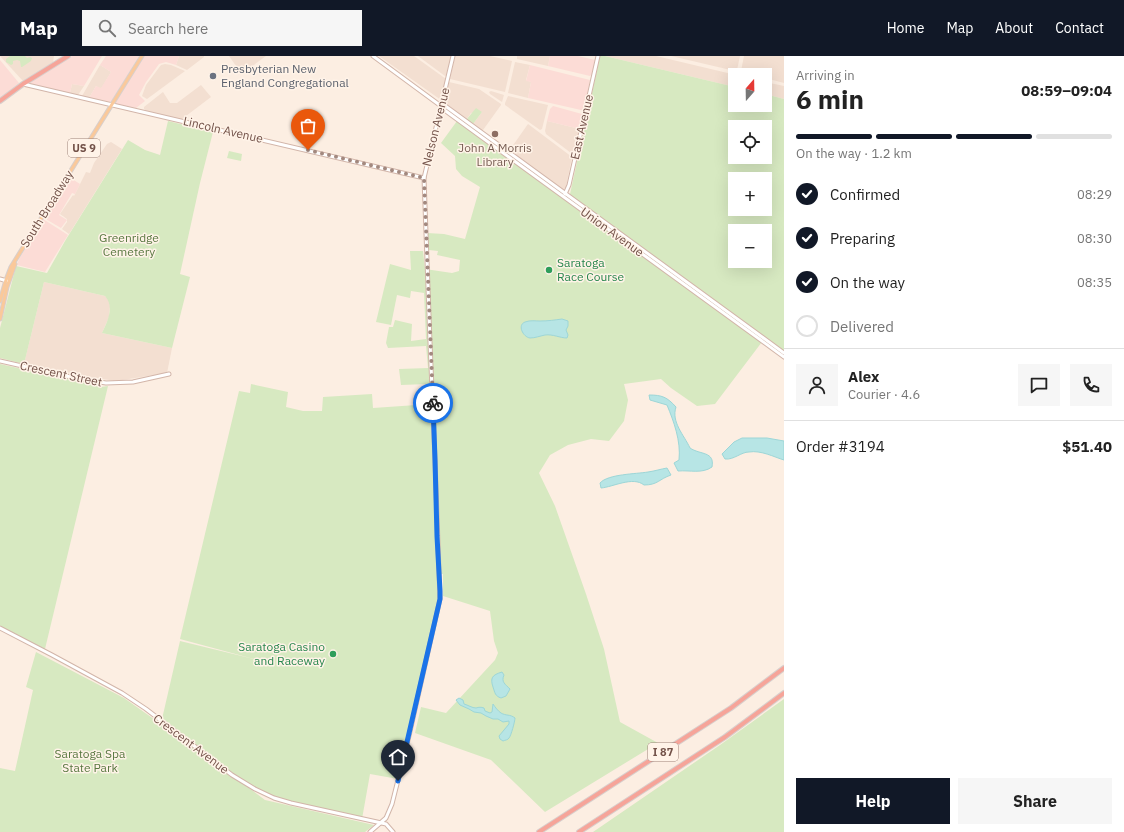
<!DOCTYPE html>
<meta charset="utf-8">
<style>
:root{--surface:#fff;--page:#f6f6f6;--text:#222;--muted:#767676;--line:#e0e0e0;--accent:#111827}
body{margin:0;font-family:"IBM Plex Sans",sans-serif;background:var(--page);color:var(--text);height:100vh;display:flex;flex-direction:column;font-size:15px;white-space:nowrap}
*{box-sizing:border-box;margin:0}
p{font-size:13px;color:var(--muted)}
.icon{flex:none;width:22px;height:22px;fill:none;stroke:currentColor;stroke-width:2;stroke-linecap:round;stroke-linejoin:round}
.map{position:relative;flex:1;overflow:hidden}
.sheet{display:flex;flex-direction:column;background:var(--surface);width:340px}
.sheet>*{flex:none}
.needle{width:26px;rotate:20deg}
.tools{position:absolute;left:728px;top:12px;display:grid;gap:8px}
.tools a{display:grid;place-items:center;width:44px;height:44px;border-radius:0px;background:var(--surface);box-shadow:0 4px 16px #0002;font-size:20px}
.pin{position:absolute;display:grid;place-items:center;width:34px;height:34px;color:#fff;margin:-41px -17px;border-radius:50% 50% 50% 0;rotate:-45deg;box-shadow:0 0 4px #0007}
.pin .icon{rotate:45deg}
.courier{position:absolute;display:grid;place-items:center;width:40px;height:40px;margin:-20px;border:3px solid #1a73e8;border-radius:50%;background:#fff;color:#222;box-shadow:0 1px 5px #0007}
.head em{font-style:normal;font-weight:800}
.head div{display:flex;flex-direction:column-reverse}
.head{display:flex;align-items:center;justify-content:space-between;height:68px;padding:0 12px}
h1{font-size:26px;font-weight:800;line-height:30px}
.bar{display:grid;grid-template-columns:repeat(4,1fr);gap:6px 4px;align-content:center;height:48px;padding:0 12px}
.bar i{height:5px;border-radius:3px;background:var(--line)}
.bar .current{background:var(--accent)}
.bar p{grid-column:span 4}
.line{display:flex;align-items:center;gap:10px;padding:0 12px;border-top:1px solid var(--line)}
.line div{flex:1}
.round{display:grid;place-items:center;flex:none;width:42px;height:42px;border-radius:0px;background:var(--page)}
ol{padding:0 12px;list-style:none}
li{display:flex;align-items:center;gap:12px;height:44px}
li p{margin-inline-start:auto}
li .icon{padding:4px;border-radius:50%;background:var(--accent);color:#fff;stroke-width:4}
li:last-child{color:var(--muted)}
li i{width:22px;height:22px;border:2px solid var(--line);border-radius:50%}
.action{display:flex;gap:8px;margin-top:auto;padding:8px 12px}
.action a{flex:1;height:46px;border-radius:0px;background:var(--accent);color:#fff;font-size:16px;font-weight:800;line-height:46px;text-align:center}
.action a+a{background:var(--page);color:var(--text)}
header{display:flex;align-items:center;gap:24px;box-sizing:border-box;height:56px;padding:0 20px;background:var(--accent);color:#fff}
header strong{font-size:19px}
nav{display:flex;gap:22px;margin-inline-start:auto;font-size:14px}
.search{width:280px;height:36px;background:var(--page);display:flex;align-items:center;gap:10px;box-sizing:border-box;padding:0 14px;border-radius:0px;color:var(--muted);font-size:15px}
main{display:flex;flex:1;min-height:0}
.map>svg:first-child{display:block}
.residential{fill:#f3dfd1}
.commercial{fill:#fcdcd6}
.green{fill:#d7e9c1;fill-rule:evenodd}
.water{fill:#b7e5e5;stroke:#9dd6d7}
.lines{fill:none;stroke-linecap:round;stroke-linejoin:round}
.secondary-casing{stroke:#d2b5a9;stroke-width:5}
.primary-casing{stroke:#d8cfcc;stroke-width:5}
.highway-casing{stroke:#d8cfcc;stroke-width:6}
.secondary{stroke:#fff;stroke-width:3}
.primary{stroke:#fac99b;stroke-width:3}
.highway{stroke:#f6a499;stroke-width:4}
.done{stroke:#a3897f;stroke-width:4;stroke-dasharray:0 7.2}
.route{stroke:#1a73e8;stroke-width:5}
.worship-dot{fill:#6b7280;stroke:#fff3e8;stroke-width:1.5}
.education-dot{fill:#8d6e63;stroke:#fff3e8;stroke-width:1.5}
.leisure-dot{fill:#2e9e5b;stroke:#fff3e8;stroke-width:1.5}
.labels{text-anchor:middle;stroke-width:3;stroke-linejoin:round;paint-order:stroke}
.shield{fill:#fff3e8;stroke:#9d8279;stroke-width:1}
.shield-label{font-size:11px;font-weight:bold;fill:#735249}
.worship-label{font-size:12px;fill:#5b616d;stroke:#fff3e8;text-anchor:start}
.street-label{font-size:12px;fill:#735249;stroke:#fff3e8}
.education-label{font-size:12px;fill:#785e54;stroke:#fff3e8}
.park-label{font-size:12px;fill:#597841;stroke:#fff3e8}
.leisure-label{font-size:12px;fill:#27864d;stroke:#fff3e8;text-anchor:start}
</style>
<header>
<strong>Map</strong>
<div class="search"><svg class="icon" aria-label="search" viewBox="0 0 24 24"><circle cx="10" cy="10" r="6"/><path d="M15 15l6 6"/></svg>Search here</div>
<nav><a>Home</a><a>Map</a><a>About</a><a>Contact</a></nav>
</header>
<main>
<div class="map">
<svg width="784" height="776" viewBox="0 0 784 776">
<rect width="100%" height="100%" fill="#fceee2"/>
<!-- residential -->
<g class="residential">
<path d="M0,0H54L53,7L23,25Z"/>
<path d="M179,0H204V1L187,14L176,9Z"/>
<path d="M229,0H266L243,17H241Z"/>
<path d="M379,0H414L446,23L441,44Z"/>
<path d="M418,0H452L447,19L445,20Z"/>
<path d="M455,0H490L512,5L505,36L450,23Z"/>
<path d="M517,0H550L548,10L517,3Z"/>
<path d="M605,0H656L736,19H735V31Z"/>
<path d="M671,0H740L737,14L735,15Z"/>
<path d="M744,0H784V27L765,22V19H752L741,16V15Z"/>
<path d="M515,6L530,9L526,24L531,26L528,42L508,37Z"/>
<path d="M165,8L171,9L185,15L147,43L142,40L146,29L161,9Z"/>
<path d="M100,9L111,16L101,33L96,30L89,42L82,40Z"/>
<path d="M449,26L479,33L501,48V49L483,74L482,75L473,68L482,56L471,57L466,64L444,47Z"/>
<path d="M765,26L784,30V43L765,38Z"/>
<path d="M72,28L84,30L78,39L70,37Z"/>
<path d="M201,29L211,41L182,63H180L146,55L144,53V51L163,36L170,47H177Z"/>
<path d="M491,35L504,39L502,46L490,38L489,36Z"/>
<path d="M508,40L548,49L542,73L540,74L505,49V47Z"/>
<path d="M547,65L580,73L573,97H571L546,78L545,75Z"/>
<path d="M528,68L572,101L566,131L564,133H562L509,95Z"/>
<path d="M111,86L122,93L69,178L62,173L67,166V163L60,158L73,139L74,140L86,116L90,117L94,107L107,88Z"/>
<path d="M44,226L105,240L109,244L110,250L109,261L102,277L172,292L167,317L116,325L75,319L24,308Z"/>
</g>
<!-- commercial -->
<g class="commercial">
<path d="M72,0H102L84,30L72,28L70,37L31,28V25Z"/>
<path d="M106,0H139L111,46L89,42L96,30L101,32L111,16L100,9Z"/>
<path d="M144,0H179L176,9L166,6L159,8L146,26L139,39L145,45L136,52L115,48V47Z"/>
<path d="M550,0H578L595,4L592,18L590,20L548,10Z"/>
<path d="M0,4L19,27L0,42Z"/>
<path d="M530,9L590,24L584,53L581,54L528,42L531,26L526,25Z"/>
<path d="M553,50L582,58L580,73L547,65L550,53Z"/>
<path d="M69,121L80,128L75,138L72,137L59,159L67,164L61,172L44,162Z"/>
<path d="M43,163L68,179L45,216L17,209L19,203Z"/>
</g>
<!-- green -->
<g class="green">
<path d="M10,0H25L27,2L30,1L32,2L31,5L22,11H21L20,5L17,4L13,5V8L11,9L6,6V3Z"/>
<path d="M600,0H605L735,31V49H765V38L784,43V295L765,282L715,348L697,350L671,332L661,323L624,328L628,344L624,365L609,385L591,383L568,389L550,399L539,417L555,450L586,538L604,593L620,666L658,687L545,756L491,704L415,677L421,651L446,657L495,604L498,597L494,585L490,555L443,540V518H439L440,543L398,723L370,718L362,763L307,752L266,739L240,725L265,744L374,769L365,776H0V712L15,715L33,634L26,631L36,596L124,642L212,704L162,663L180,585L254,603L180,583L239,335L250,337L251,328L288,336L286,351L303,355H322L323,341L372,338L373,352L431,348L428,328L401,329L399,313L428,312L426,290L388,292L386,287L389,271H393L395,264L412,268L411,285L426,283L424,237L411,235L410,242L397,239L391,269L376,266L390,208L411,214L410,195H423L425,213L452,217L459,215L460,204L437,199L438,195L429,194L427,177L444,178L465,183L480,131L462,120L456,113L455,100L441,87L457,65L566,145L570,138ZM735,71H765V101H735ZM735,123H765V153H735ZM735,175H765V205H735Z"/>
<path d="M476,52L482,56L473,68L466,64Z"/>
<path d="M168,65L213,76L200,127L180,218L190,221L172,292L102,277C107,266 115,251 105,240L44,226L24,308L0,302V272L16,210L47,217L65,185L128,84L145,94L160,99Z"/>
<path d="M229,95L242,98L241,105L227,102Z"/>
<path d="M0,308L94,329L101,331L108,330L45,593L0,571Z"/>
<path d="M784,643V776H593L720,689Z"/>
</g>
<!-- water -->
<g class="water">
<path d="M562,263L568,265V270L566,274L568,279L567,282C560,282 553,278 545,279C540,280 535,282 530,282C523,281 517,269 525,266C530,264 536,265 540,265C548,265 555,264 562,263Z"/>
<path d="M649,339C662,339 667,341 676,351C671,366 684,379 690,392C700,399 715,395 712,411C702,418 690,414 678,415L674,407L679,404C681,385 674,366 667,349L650,344Z"/>
<path d="M742,382H767L784,385V404C774,401 761,394 749,396C741,396 734,404 725,403L722,398L734,386Z"/>
<path d="M667,412L671,419C659,423 658,429 644,429C633,420 613,431 601,432L600,427C608,418 636,418 648,416C655,415 661,413 667,412Z"/>
<path d="M502,616L504,619C501,626 505,628 510,633L506,640L501,642C495,640 495,637 493,631C490,622 492,619 502,616Z"/>
<path d="M459,642L463,644L464,648C468,649 472,652 476,652C479,651 481,651 484,652L485,655L490,657L492,656L493,648C495,651 498,655 501,657C506,660 510,658 515,662C515,665 511,680 509,682C508,684 505,684 503,685L500,683L499,680L509,668V665L503,666L498,663H493L486,660L481,657L474,656L469,653L460,649L456,644Z"/>
</g>
<g class="lines">
<!-- secondary casing -->
<g class="secondary-casing">
<g id="secondary">
<path d="M373,0L441,50L443,53L458,64L784,301"/>
<path d="M23,28L424,122"/>
<path d="M441,50L444,49L784,297"/>
<path d="M565,138L569,129L598,0"/>
<path d="M0,223L7,225"/>
<path d="M0,305L75,322L106,327L133,326L169,318"/>
<path d="M0,572L52,599L122,637L146,653L232,719L255,733L274,742L291,747L386,768L393,776"/>
<path d="M370,776L386,762L392,748L409,680L440,543L435,404L430,286L424,122L453,0"/>
</g>
</g>
<!-- primary casing -->
<g class="primary-casing">
<g id="primary">
<path d="M0,245L6,224L11,211L142,0"/>
<path d="M0,263L7,231L15,208"/>
</g>
</g>
<!-- highway casing -->
<g class="highway-casing">
<g id="highway">
<path d="M0,45L23,28L68,0"/>
<path d="M539,776L731,652L784,612"/>
<path d="M579,776L725,681L784,637"/>
</g>
</g>
<!-- secondary -->
<use href="#secondary" class="secondary"/>
<!-- primary -->
<use href="#primary" class="primary"/>
<!-- highway -->
<use href="#highway" class="highway"/>
</g>
<g class="lines">
<!-- done -->
<path class="done" d="M308,94L424,122L433,347"/>
<!-- route -->
<path class="route" d="M398,725L440,543V535L437,480L435,404L433,347"/>
</g>
<!-- markers -->
<circle class="worship-dot" cx="213" cy="20" r="4"/>
<circle class="education-dot" cx="495" cy="78" r="4"/>
<g class="leisure-dot">
<circle cx="549" cy="214" r="4"/>
<circle cx="333" cy="598" r="4"/>
</g>
<g class="labels">
<!-- shield labels -->
<g class="shield">
<rect x="68" y="83" width="32" height="18" rx="3"/>
<rect x="648" y="687" width="30" height="18" rx="3"/>
</g>
<g class="shield-label">
<text x="84" y="96">US 9</text>
<text x="663" y="700">I 87</text>
</g>
<!-- worship labels -->
<g class="worship-label">
<text x="221" y="17">Presbyterian New<tspan x="221" dy="14">England Congregational</tspan></text>
</g>
<!-- street labels -->
<g class="street-label">
<text transform="translate(436 71) rotate(-76)" y="4">Nelson Avenue</text>
<text transform="translate(582 71) rotate(-77)" y="4">East Avenue</text>
<text transform="translate(223 74) rotate(13)" y="4">Lincoln Avenue</text>
<text transform="translate(47 153) rotate(-58)" y="4">South Broadway</text>
<text transform="translate(612 176) rotate(36)" y="4">Union Avenue</text>
<text transform="translate(61 318) rotate(12)" y="4">Crescent Street</text>
<text transform="translate(191 688) rotate(37)" y="4">Crescent Avenue</text>
</g>
<!-- education labels -->
<g class="education-label">
<text x="495" y="96">John A Morris<tspan x="495" dy="14">Library</tspan></text>
</g>
<!-- park labels -->
<g class="park-label">
<text x="129" y="186">Greenridge<tspan x="129" dy="14">Cemetery</tspan></text>
<text x="90" y="702">Saratoga Spa<tspan x="90" dy="14">State Park</tspan></text>
</g>
<!-- leisure labels -->
<g class="leisure-label">
<text x="557" y="211">Saratoga<tspan x="557" dy="14">Race Course</tspan></text>
<text x="325" y="595" text-anchor="end">Saratoga Casino<tspan x="325" dy="14">and Raceway</tspan></text>
</g>
</g>
</svg>
<div class="tools">
<a><svg class="needle" viewBox="-14 -14 28 28"><path d="M0-13l5 13h-10z" fill="#e53935"/><path d="M0 13l5-13h-10z" fill="#767676"/></svg></a>
<a><svg class="icon" aria-label="locate" viewBox="0 0 24 24"><circle cx="12" cy="12" r="6"/><path d="M12 2v4M12 18v4M2 12h4M18 12h4"/></svg></a>
<a>+</a>
<a>−</a>
</div>
<div class="pin" style="left:308px;top:94px;background:#ea580c"><svg class="icon" aria-label="bag" viewBox="0 0 24 24"><path d="M5 8h14l-1 12H6zM9 8a3 3 0 0 1 6 0"/></svg></div>
<div class="pin" style="left:398px;top:725px;background:#1f2937"><svg class="icon" aria-label="home" viewBox="0 0 24 24"><path d="M3 11l9-7 9 7M6 9v11h12V9"/></svg></div>
<div class="courier" style="left:433px;top:347px"><svg class="icon" aria-label="bike" viewBox="0 0 24 24"><circle cx="6" cy="16" r="4"/><circle cx="18" cy="16" r="4"/><path d="M6 16l4-8h5l3 8M10 8l3 8H6M13 5h3"/></svg></div>
</div>
<section class="sheet">
<div class="head"><div><h1>6 min</h1><p>Arriving in</p></div><em>08:59–09:04</em></div>
<div class="bar"><i class="current"></i><i class="current"></i><i class="current"></i><i></i><p>On the way · 1.2 km</p></div>
<ol>
<li><svg class="icon" aria-label="check" viewBox="0 0 24 24"><path d="M5 12l5 5 9-10"/></svg>Confirmed<p>08:29</p></li>
<li><svg class="icon" aria-label="check" viewBox="0 0 24 24"><path d="M5 12l5 5 9-10"/></svg>Preparing<p>08:30</p></li>
<li><svg class="icon" aria-label="check" viewBox="0 0 24 24"><path d="M5 12l5 5 9-10"/></svg>On the way<p>08:35</p></li>
<li><i></i>Delivered</li>
</ol>
<div class="line" style="height:72px"><a class="round"><svg class="icon" aria-label="person" viewBox="0 0 24 24"><circle cx="12" cy="8" r="4"/><path d="M4 21q1-7 8-7t8 7"/></svg></a><div><b>Alex</b><p>Courier · 4.6</p></div><a class="round"><svg class="icon" aria-label="chat" viewBox="0 0 24 24"><path d="M4 5h16v11H9l-5 4z"/></svg></a><a class="round"><svg class="icon" aria-label="phone" viewBox="0 0 24 24"><path d="M5 4h4l2 5-3 2q2 4 5 5l2-3 5 2v4C11 20 4 13 5 4z"/></svg></a></div>
<div class="line" style="height:52px"><div>Order #3194</div><b>$51.40</b></div>
<div class="action"><a>Help</a><a>Share</a></div>
</section>
</main>
